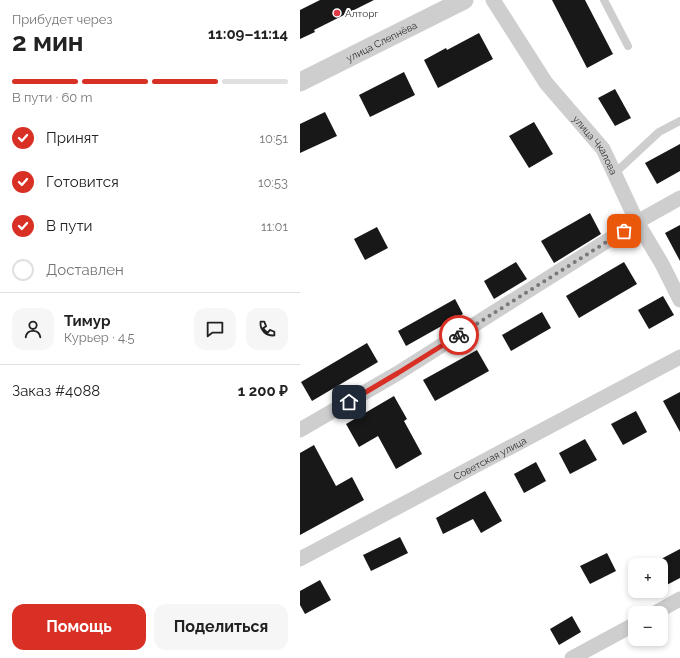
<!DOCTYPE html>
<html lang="ru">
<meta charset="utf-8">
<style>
:root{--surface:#fff;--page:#f6f6f6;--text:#222;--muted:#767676;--line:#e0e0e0;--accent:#d93025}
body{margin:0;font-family:Raleway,sans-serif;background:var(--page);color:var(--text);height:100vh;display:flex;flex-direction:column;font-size:15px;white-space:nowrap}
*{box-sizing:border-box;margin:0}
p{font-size:13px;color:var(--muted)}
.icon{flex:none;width:22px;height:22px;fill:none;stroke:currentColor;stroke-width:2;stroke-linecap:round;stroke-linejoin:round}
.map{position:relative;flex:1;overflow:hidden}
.panel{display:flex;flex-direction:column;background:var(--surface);width:300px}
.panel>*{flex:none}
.controls{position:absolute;left:328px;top:558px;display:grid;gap:8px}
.controls a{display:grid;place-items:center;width:40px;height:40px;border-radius:8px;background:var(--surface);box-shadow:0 2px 6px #0003;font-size:20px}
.pin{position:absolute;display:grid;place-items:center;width:34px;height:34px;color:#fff;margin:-17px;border-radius:8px;box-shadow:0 2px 6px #0006}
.courier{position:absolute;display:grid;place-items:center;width:40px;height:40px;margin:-20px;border:3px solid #d93025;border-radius:50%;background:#fff;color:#222;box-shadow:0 1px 5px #0007}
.head em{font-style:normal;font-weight:700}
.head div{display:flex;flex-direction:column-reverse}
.head{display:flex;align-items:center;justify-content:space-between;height:68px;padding:0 12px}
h1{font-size:26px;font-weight:700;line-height:30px}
.bar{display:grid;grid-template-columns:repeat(4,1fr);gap:6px 4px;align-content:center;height:48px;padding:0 12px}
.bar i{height:5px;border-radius:3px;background:var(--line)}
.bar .selected{background:var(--accent)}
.bar p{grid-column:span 4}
.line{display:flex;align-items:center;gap:10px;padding:0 12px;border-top:1px solid var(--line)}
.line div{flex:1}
.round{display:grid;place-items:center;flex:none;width:42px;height:42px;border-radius:12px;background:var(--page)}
ol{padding:0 12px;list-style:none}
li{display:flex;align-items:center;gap:12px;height:44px}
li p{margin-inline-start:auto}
li .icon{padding:4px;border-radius:50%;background:var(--accent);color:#fff;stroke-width:4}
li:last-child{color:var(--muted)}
li i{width:22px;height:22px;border:2px solid var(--line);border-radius:50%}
.primary-button{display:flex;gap:8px;margin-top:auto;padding:8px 12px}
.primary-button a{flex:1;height:46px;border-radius:12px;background:var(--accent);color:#fff;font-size:16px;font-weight:700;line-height:46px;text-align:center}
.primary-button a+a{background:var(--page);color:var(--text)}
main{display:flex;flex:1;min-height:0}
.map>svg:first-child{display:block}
.building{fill:#181818}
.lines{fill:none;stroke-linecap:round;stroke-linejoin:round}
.service{stroke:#cecece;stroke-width:8}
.minor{stroke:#cecece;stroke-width:15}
.tertiary{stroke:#cecece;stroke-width:19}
.done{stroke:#797979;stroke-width:4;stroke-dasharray:0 7.2}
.route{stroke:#d93025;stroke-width:5}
.poi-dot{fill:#e43845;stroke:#fff;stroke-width:1.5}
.labels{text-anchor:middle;stroke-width:4;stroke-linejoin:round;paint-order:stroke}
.poi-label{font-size:10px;fill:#313131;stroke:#fff;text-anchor:start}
.street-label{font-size:10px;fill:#313131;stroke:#fff}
</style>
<main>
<section class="panel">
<div class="head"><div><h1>2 мин</h1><p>Прибудет через</p></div><em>11:09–11:14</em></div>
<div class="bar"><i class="selected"></i><i class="selected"></i><i class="selected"></i><i></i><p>В пути · 60 m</p></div>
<ol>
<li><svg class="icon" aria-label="check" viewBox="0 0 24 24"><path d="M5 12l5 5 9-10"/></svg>Принят<p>10:51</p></li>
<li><svg class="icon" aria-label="check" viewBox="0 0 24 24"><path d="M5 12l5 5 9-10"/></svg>Готовится<p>10:53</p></li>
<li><svg class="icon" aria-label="check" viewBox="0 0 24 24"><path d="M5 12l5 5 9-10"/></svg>В пути<p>11:01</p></li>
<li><i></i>Доставлен</li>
</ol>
<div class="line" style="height:72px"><a class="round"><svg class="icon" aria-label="person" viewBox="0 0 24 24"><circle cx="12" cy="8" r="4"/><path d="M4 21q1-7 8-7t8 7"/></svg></a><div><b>Тимур</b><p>Курьер · 4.5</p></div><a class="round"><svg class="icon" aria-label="chat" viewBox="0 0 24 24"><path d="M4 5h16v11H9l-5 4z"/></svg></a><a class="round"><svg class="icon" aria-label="phone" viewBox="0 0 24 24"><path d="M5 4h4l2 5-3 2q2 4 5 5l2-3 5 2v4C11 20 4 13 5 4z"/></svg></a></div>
<div class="line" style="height:52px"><div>Заказ #4088</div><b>1 200 ₽</b></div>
<div class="primary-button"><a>Помощь</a><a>Поделиться</a></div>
</section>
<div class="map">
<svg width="380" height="658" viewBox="0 0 380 658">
<rect width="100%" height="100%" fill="#fff"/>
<!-- building -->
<g class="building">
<path d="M20,0H74L14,30L15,32L0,39V10Z"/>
<path d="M252,0H285L313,54L287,68Z"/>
<path d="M179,33L193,59L138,88L124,60L146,48L147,50Z"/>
<path d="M104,72L115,95L70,117L59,95Z"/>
<path d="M315,89L331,118L315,126L298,98Z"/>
<path d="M25,112L37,136L0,153V124Z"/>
<path d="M234,122L253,154L229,168L209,136Z"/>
<path d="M380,144V171L357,184L345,163Z"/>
<path d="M290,213L301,234L254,263L241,241Z"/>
<path d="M380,225V261L365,233Z"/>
<path d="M77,227L88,248L65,260L54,239Z"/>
<path d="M216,262L227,279L194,299L184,281Z"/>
<path d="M324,262L337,284L279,318L266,296Z"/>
<path d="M363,296L374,315L349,329L338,310Z"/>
<path d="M155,299L163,314L106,346L98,331Z"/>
<path d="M242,312L251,328L211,351L202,335Z"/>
<path d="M67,343L78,362L12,401L1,382Z"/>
<path d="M177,350L189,371L135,401L123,380Z"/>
<path d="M380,392V432L363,401Z"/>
<path d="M94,396L107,419L104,421L122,454L96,469L78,436L59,447L46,424Z"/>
<path d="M336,411L347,432L323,445L311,424Z"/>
<path d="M285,439L297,460L270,474L259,453Z"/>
<path d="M14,445L36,486L52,477L64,500L0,535V453Z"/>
<path d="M236,462L246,481L224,493L214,474Z"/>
<path d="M185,491L202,521L181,533L173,519L143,534L136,518Z"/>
<path d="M100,537L108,553L71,571L63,555Z"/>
<path d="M380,549V578L361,588V559Z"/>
<path d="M307,553L316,571L290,584L280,566Z"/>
<path d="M20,580L31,600L5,614L0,605V591Z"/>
<path d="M272,616L281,632L259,645L250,629Z"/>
</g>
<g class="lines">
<!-- service -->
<g class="service">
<path d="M304,0L328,46"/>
<path d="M315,173L359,132L380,121"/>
</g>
<!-- minor -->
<g class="minor">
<path id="s1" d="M193,0L246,83L303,149L337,222L362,264L380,300"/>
<path d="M0,430L98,373L337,222L380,198"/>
<path id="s2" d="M0,559L380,357"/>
<path d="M355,613L380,599"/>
<path d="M272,658L335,624"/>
</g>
<!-- tertiary -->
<path class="tertiary" id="s3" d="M0,82L164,0"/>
</g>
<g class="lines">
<!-- done -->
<path class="done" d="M159,335L324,231"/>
<!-- route -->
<path class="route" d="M49,402L98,373L159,335"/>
</g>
<!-- markers -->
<circle class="poi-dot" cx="37" cy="13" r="4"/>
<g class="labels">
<!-- poi labels -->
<g class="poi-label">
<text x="45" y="17">Алторг</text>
</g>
<!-- street labels -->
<g class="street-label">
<text dy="4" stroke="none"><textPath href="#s3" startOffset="91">улица Слепнёва</textPath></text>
<text dy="4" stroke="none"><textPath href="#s1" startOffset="178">улица Чкалова</textPath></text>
<text dy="4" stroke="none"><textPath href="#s2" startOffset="215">Советская улица</textPath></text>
</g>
</g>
</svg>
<div class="controls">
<a>+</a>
<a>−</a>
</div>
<div class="pin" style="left:324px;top:231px;background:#ea580c"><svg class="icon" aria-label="bag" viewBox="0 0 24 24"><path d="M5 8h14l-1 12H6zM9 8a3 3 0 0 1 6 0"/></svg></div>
<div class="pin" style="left:49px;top:402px;background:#1f2937"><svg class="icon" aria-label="home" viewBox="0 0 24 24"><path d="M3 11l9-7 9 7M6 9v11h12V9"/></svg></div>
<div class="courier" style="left:159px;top:335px"><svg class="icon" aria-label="bike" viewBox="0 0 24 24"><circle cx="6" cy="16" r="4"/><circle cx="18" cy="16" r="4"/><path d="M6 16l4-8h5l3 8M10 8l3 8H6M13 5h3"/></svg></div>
</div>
</main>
